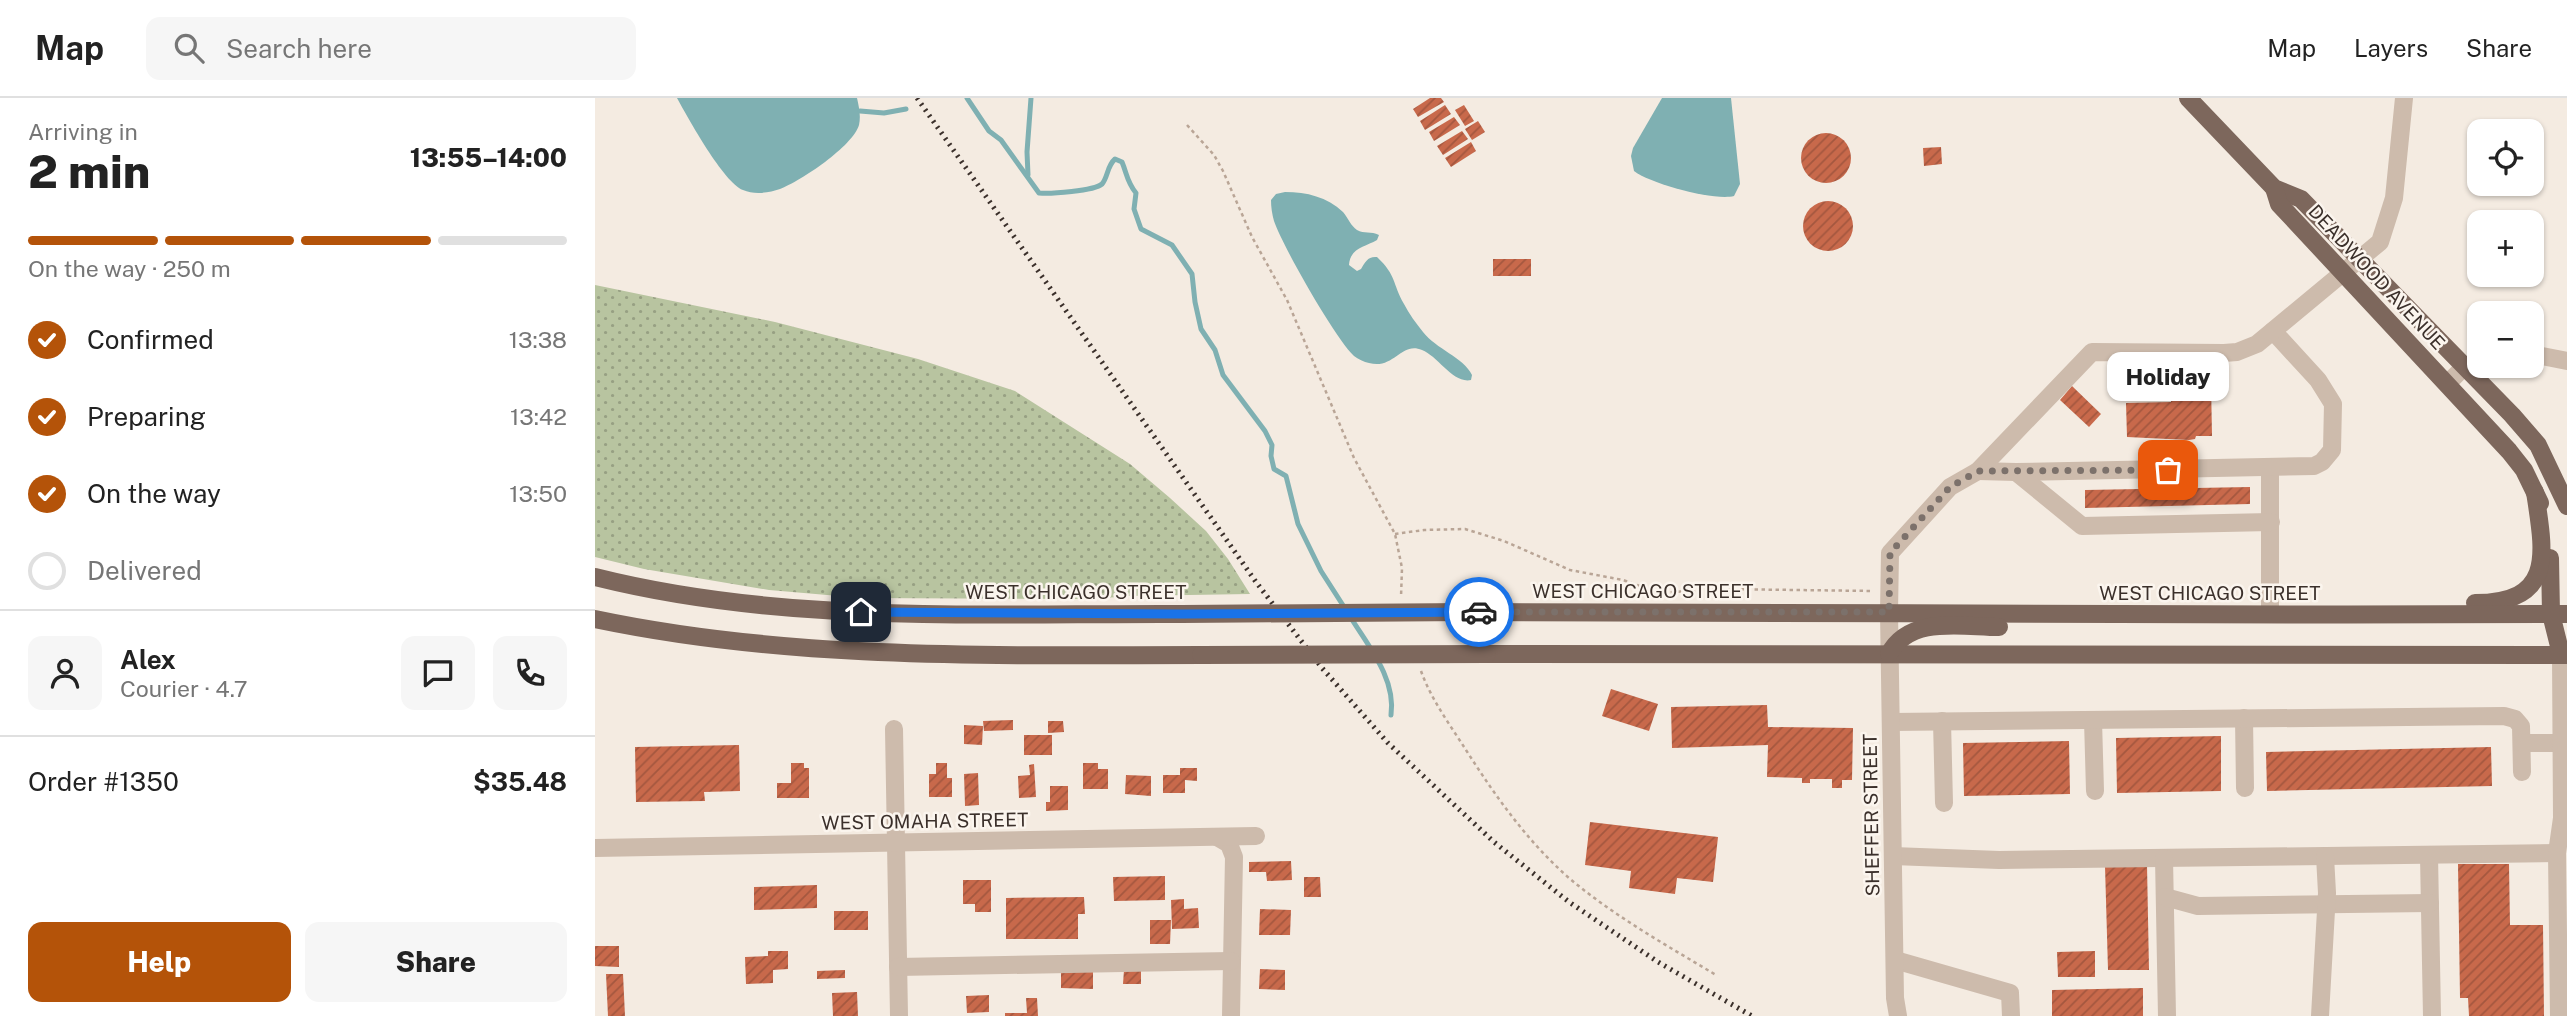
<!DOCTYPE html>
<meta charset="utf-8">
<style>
:root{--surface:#fff;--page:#f6f6f6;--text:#222;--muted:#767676;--line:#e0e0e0;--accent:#b45309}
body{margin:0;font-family:"Public Sans",sans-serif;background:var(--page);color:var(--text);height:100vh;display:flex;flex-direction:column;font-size:26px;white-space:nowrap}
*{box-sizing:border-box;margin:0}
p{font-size:23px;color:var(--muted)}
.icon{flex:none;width:38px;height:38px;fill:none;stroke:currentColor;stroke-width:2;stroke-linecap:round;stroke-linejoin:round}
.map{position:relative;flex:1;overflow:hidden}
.drawer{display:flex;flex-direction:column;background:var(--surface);width:595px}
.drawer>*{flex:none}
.buttons{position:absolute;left:1872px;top:21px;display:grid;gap:14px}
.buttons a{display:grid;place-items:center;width:77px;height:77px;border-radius:14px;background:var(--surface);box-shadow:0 2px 5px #0004;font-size:35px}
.pin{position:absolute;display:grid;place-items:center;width:60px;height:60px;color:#fff;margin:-30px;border-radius:14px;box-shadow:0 4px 10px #0006}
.courier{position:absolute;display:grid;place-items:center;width:70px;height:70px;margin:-35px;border:5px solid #1a73e8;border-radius:50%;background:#fff;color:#222;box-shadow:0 2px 9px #0007}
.bubble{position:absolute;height:49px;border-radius:14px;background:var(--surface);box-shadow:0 2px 5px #0004;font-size:23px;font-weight:800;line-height:49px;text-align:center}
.head em{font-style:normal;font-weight:800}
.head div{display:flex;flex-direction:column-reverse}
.head{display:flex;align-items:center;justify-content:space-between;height:119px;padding:0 28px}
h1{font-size:46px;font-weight:800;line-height:52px}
.bar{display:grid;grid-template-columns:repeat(4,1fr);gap:10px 7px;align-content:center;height:84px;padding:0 28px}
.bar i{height:9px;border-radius:5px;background:var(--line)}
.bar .on{background:var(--accent)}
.bar p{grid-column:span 4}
.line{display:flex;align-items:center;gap:18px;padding:0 28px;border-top:2px solid var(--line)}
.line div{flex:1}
.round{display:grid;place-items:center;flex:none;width:74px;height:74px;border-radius:14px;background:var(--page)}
ol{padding:0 28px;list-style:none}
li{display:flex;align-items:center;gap:21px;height:77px}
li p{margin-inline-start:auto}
li .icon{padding:7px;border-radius:50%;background:var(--accent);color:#fff;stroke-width:4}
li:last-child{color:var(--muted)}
li i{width:38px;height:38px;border:4px solid var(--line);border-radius:50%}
.primary-button{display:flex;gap:14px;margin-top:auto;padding:14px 28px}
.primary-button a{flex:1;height:80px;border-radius:14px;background:var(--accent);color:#fff;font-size:28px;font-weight:800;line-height:80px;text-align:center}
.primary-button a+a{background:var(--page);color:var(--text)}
header{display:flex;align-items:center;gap:42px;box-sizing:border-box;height:98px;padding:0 35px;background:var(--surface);border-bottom:2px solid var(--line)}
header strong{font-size:33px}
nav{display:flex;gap:38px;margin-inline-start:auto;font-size:24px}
.search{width:490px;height:63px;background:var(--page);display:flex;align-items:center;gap:18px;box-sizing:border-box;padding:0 24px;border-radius:14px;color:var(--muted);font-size:26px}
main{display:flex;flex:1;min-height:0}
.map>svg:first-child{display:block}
.grass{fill:url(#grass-dots)}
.water{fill:#7fb0b2}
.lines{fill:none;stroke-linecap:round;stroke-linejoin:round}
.stream{stroke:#7fb0b2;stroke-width:5}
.building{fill:url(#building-hatch)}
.path{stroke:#b9a596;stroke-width:2.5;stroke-dasharray:3.5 3.5;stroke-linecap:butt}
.minor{stroke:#cdbbac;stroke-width:18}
.major{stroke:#7d675c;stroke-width:18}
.rail{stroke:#3b302b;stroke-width:5;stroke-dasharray:2 5;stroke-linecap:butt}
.major-bridge{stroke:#7d675c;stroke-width:18}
.done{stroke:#7c716b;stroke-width:7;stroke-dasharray:0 12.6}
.route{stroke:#1a73e8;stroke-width:9}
.labels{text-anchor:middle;stroke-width:5;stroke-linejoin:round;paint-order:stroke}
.street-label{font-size:19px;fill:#3b302b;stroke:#fbf5ee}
</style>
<header>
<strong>Map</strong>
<div class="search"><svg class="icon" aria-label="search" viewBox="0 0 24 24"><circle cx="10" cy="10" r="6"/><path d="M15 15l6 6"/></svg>Search here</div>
<nav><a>Map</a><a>Layers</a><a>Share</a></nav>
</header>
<main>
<section class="drawer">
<div class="head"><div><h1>2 min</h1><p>Arriving in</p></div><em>13:55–14:00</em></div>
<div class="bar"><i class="on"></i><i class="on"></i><i class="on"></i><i></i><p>On the way · 250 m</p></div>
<ol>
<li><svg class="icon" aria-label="check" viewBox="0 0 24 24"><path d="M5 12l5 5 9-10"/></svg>Confirmed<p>13:38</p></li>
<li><svg class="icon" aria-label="check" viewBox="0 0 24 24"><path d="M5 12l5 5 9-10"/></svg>Preparing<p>13:42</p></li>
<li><svg class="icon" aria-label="check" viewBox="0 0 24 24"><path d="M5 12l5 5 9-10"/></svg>On the way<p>13:50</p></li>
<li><i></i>Delivered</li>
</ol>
<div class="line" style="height:126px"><a class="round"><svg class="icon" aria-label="person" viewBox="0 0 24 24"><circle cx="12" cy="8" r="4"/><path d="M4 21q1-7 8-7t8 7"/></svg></a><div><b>Alex</b><p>Courier · 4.7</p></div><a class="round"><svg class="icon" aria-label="chat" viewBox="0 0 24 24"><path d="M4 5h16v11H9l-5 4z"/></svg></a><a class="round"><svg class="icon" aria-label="phone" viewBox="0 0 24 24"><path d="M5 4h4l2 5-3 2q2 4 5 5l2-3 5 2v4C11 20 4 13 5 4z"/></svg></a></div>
<div class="line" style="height:91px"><div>Order #1350</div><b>$35.48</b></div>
<div class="primary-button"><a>Help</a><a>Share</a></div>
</section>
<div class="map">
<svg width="1972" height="918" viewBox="0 0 1972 918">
<defs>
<pattern id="grass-dots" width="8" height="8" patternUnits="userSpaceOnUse" patternTransform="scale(1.75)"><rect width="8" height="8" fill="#b8c4a0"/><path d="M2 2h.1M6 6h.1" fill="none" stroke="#97a083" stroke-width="1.8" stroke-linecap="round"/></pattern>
<pattern id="building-hatch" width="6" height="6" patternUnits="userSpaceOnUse" patternTransform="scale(1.75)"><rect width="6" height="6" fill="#c8694b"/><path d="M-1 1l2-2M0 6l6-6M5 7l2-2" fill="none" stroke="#a4573f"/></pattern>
</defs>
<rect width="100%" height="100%" fill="#f4ebe1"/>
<!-- grass -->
<path class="grass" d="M0,187L180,224L323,261L420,293L535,366L575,400L611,433L633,461L655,496L532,498L500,501L267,500L174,492L49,471L0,459Z"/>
<!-- water -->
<g class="water">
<path d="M82,0H262C264,9 266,18 264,27C258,48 206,83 185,91C174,95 159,97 148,92C129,85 93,20 82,0Z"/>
<path d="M1067,0H1136L1145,86L1139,98C1119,103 1056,86 1039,73L1036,58L1038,50Z"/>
<path d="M690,94C712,94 732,99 748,114C753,120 756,128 762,132C769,136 776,133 784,137L782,142C770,149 755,150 754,167L762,173L766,171C770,164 773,158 782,159C802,178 797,185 809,206C814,216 821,225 828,234C841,251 868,259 877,277L876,282C858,286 843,258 827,252C806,243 799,272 774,265C769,264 763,261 759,258C740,240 688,149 679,123C677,116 676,109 676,102L681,96Z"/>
</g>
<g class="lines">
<!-- stream -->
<g class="stream">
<path d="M372,0L394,33L406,42L444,95C455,96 499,93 507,86C513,79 512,68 520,61L527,64C532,76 532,84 541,95L539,111L546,131L577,147L597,176L600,204L606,231L620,252L628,277L670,333L677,347L676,358L679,371L691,378L703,426L726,473L751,512"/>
<path d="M265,13L289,15L311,11"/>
<path d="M433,77L432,54L436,0"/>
<path d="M756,520C774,549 801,581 796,617"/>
</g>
</g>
<!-- building -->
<g class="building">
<path d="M835,0H846L849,4L823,19L818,11Z"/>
<path d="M850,7L856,16L830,32L825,23Z"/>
<path d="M869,7L879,23L870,28L860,12Z"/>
<path d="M859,19L865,27L839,43L834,34Z"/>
<path d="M883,23L890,34L877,42L870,31Z"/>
<path d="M867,33L873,41L848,57L842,48Z"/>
<circle cx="1231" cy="60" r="25"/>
<path d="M876,44L881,53L856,69L850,60Z"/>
<path d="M1346,49L1347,66L1329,68L1328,50Z"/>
<circle cx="1233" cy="128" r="25"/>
<rect x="898" y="161" width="38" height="17"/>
<path d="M1616,284L1617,338H1601L1600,341L1594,342L1532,339L1531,305L1576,304L1575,285Z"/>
<path d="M1477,288L1506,316L1494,329L1465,302Z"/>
<path d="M1655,389V406L1490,410V392Z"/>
<path d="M1016,591L1063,606L1054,633L1007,618Z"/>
<path d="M1172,607L1173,629L1258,630L1257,682H1247V690H1237V681H1215V685H1207V680L1172,679L1173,647L1077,650L1076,609Z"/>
<path d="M418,622V632L389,633L388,623Z"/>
<path d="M453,623H468L469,634L453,635Z"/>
<path d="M369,627L388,628L387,647L369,646Z"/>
<rect x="429" y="637" width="28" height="20"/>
<path d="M1626,638V693L1522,695L1521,640Z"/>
<path d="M1474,643L1475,696L1369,698L1368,645Z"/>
<path d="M144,647L145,693L109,694L110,703L41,704L40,649Z"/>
<path d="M1896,649L1897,688L1672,693L1671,654Z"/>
<path d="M196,665H209V670H214V700H182V685H196Z"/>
<path d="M341,665H352V680H357V699H334V676H341Z"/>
<path d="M488,665H503V671H513V691H488Z"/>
<path d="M439,666L441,699L424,700L423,678L435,677L434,667Z"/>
<path d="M585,670H602V683L590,682V695H568V677H585Z"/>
<path d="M383,675L384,707L370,708L369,676Z"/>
<path d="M531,677L556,678V698L530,696Z"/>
<path d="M455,688H473V712L451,713V704H455Z"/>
<path d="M995,724L1123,739L1118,784L1082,780L1080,796L1034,790L1036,773L990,767Z"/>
<path d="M696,763L697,782L672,783L671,774H654V764Z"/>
<path d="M1863,766H1914L1915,827H1948L1949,918H1874L1873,900H1865Z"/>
<path d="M1552,767L1554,872H1513L1510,768Z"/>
<path d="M570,778V802L519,803L518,779Z"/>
<path d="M709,779H725L726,799H709Z"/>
<path d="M368,782H396V814H380V806H368Z"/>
<path d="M222,787V810L159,812V789Z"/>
<path d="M489,799L490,816H483V841H411V800Z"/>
<path d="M589,801V811L603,810L604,830L577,831L576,802Z"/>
<path d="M665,811L696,812L695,837H664Z"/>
<rect x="239" y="813" width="34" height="19"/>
<path d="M555,822H576L575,846H555Z"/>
<path d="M0,848H24V869L0,868Z"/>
<path d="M173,853H193V871L178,872V885L151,886L150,859L173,858Z"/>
<path d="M1500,853V879H1463L1462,854Z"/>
<path d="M466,870L498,871V891L466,890Z"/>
<path d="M665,871L690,872V892L664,891Z"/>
<path d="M250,872V880L222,881V873Z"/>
<path d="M529,872L546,873V886H528Z"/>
<path d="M11,876H28L30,918H13Z"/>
<path d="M1548,890V918H1457V892Z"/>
<path d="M262,894L263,918H238L237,895Z"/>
<path d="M394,897V914L372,915L371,898Z"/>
<path d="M431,900H442L443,918H410V915H432Z"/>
</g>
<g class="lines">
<!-- path -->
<g class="path">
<path d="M592,27L619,57L628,73L657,139L692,202L759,360L800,436L807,470L806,499"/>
<path d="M800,436L829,432L870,431L909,443L975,472L1028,482L1065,495L1125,491L1278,493"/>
<path d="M826,573C836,601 855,627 871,652C901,699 932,743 974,780C1019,818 1071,847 1121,877"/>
</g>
<!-- minor -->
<g class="minor">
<path d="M1937,256L1972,263"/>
<path d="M1853,285L1870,268L1885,264"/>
<path d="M1675,370V516"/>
<path d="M1383,373L1421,374L1719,368L1727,364L1737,352L1738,306L1723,282L1678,233"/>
<path d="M1421,374L1487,428L1676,424"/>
<path d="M1649,620L1650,690"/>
<path d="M1498,622L1500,693"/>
<path d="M1347,623L1349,705"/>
<path d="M1296,624L1909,618L1920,621L1926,628L1927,674"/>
<path d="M299,631L304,918"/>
<path d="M1927,645H1966"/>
<path d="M622,739L634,746L639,759L636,918"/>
<path d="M0,750L661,738"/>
<path d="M1834,757L1837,918"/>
<path d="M1298,758L1404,762L1962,755"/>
<path d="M1569,760L1572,918"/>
<path d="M1570,799L1603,808L1835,805"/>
<path d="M1300,862L1415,895L1416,918"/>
<path d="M303,869L636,863"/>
<path d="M1303,918L1300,900L1294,514L1295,455L1355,389L1383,373L1497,254L1629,255L1642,254L1662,246L1785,144L1799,100L1809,0"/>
<path d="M1725,918L1732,795L1730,758"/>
<path d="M1964,918L1962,755L1967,720L1966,556"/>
</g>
<!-- major -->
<g class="major">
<path d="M1593,0L1679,90L1706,101L1917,317L1943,347L1972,408"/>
<path d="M1679,90L1684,106L1914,353L1929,372L1945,405"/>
<path d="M1955,460L1956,516L1966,556"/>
<path d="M0,479C191,527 392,515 587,516"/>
<path d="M1880,505C1961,505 1949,454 1940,394"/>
<path d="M874,514C1240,514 1606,518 1972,516"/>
<path d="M0,521C200,563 403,557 606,557"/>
<path d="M892,556L1972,557"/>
<path d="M1294,556C1315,517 1367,529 1404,529"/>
</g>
<!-- rail -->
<path class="rail" d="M322,0L661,484L727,570L793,645L899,744L974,804L1063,864L1157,918"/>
<!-- major-bridge -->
<g class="major-bridge">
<path d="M587,516L874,514"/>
<path d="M606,557L892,556"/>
</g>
</g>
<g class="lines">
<!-- done -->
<path class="done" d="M884,514H1294L1295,455L1355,389L1383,373L1573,372"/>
<!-- route -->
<path class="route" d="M266,514L587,516L884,514"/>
</g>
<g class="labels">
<!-- street labels -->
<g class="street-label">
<text transform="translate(1782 179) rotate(47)" y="7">DEADWOOD AVENUE</text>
<text x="1048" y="500">WEST CHICAGO STREET</text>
<text x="481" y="501">WEST CHICAGO STREET</text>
<text x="1615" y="502">WEST CHICAGO STREET</text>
<text transform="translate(1276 717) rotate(-91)" y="7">SHEFFER STREET</text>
<text transform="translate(330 723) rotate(-1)" y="7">WEST OMAHA STREET</text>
</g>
</g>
</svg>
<div class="buttons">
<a><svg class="icon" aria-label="locate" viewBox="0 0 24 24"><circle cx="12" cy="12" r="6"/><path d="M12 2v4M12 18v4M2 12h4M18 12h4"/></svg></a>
<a>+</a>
<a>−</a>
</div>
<div class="pin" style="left:1573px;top:372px;background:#ea580c"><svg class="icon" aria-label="bag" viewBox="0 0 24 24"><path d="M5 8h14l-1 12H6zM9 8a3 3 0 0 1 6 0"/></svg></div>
<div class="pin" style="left:266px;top:514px;background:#1f2937"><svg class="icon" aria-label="home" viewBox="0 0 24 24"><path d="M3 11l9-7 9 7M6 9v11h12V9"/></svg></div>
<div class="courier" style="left:884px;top:514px"><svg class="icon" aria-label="car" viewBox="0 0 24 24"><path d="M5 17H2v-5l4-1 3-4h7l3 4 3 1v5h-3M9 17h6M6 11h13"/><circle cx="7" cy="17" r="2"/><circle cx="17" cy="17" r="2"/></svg></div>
<div class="bubble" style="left:1512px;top:254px;width:122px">Holiday</div>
</div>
</main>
